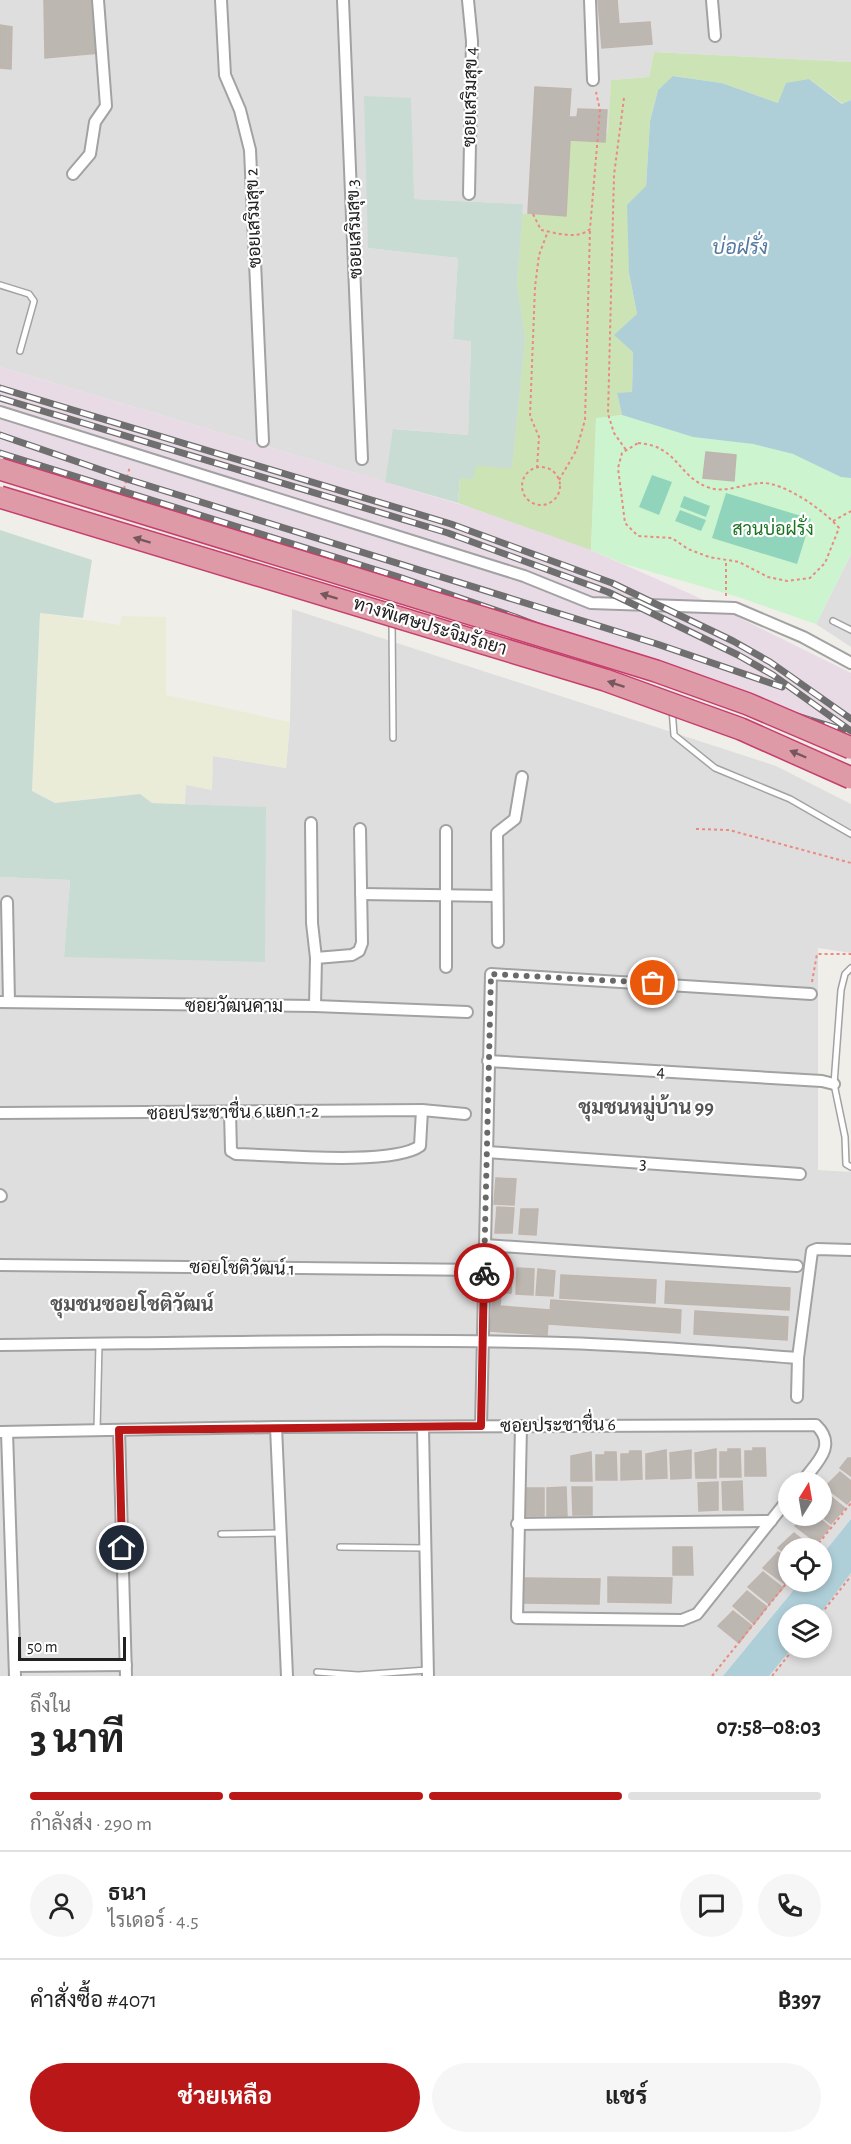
<!DOCTYPE html>
<html lang="th">
<meta charset="utf-8">
<style>
:root{--surface:#fff;--page:#f6f6f6;--text:#222;--muted:#767676;--line:#e0e0e0;--accent:#ba1818}
body{margin:0;font-family:"Alegreya Sans",Sarabun,sans-serif;background:var(--page);color:var(--text);height:100vh;display:flex;flex-direction:column;font-size:22px;white-space:nowrap}
*{box-sizing:border-box;margin:0}
p{font-size:20px;color:var(--muted)}
.icon{flex:none;width:33px;height:33px;fill:none;stroke:currentColor;stroke-width:2;stroke-linecap:round;stroke-linejoin:round}
.map{position:relative;height:1676px;overflow:hidden}
.drawer{display:flex;flex-direction:column;background:var(--surface);flex:1}
.drawer>*{flex:none}
.needle{width:39px;rotate:11deg}
.buttons{position:absolute;left:778px;top:1472px;display:grid;gap:12px}
.buttons a{display:grid;place-items:center;width:54px;height:54px;border-radius:50%;background:var(--surface);box-shadow:0 3px 9px #0003;font-size:30px}
.scale{position:absolute;left:18px;bottom:15px;width:108px;box-sizing:border-box;padding-left:6px;border:3px solid #212121;border-top:0;font-size:16px;line-height:21px;white-space:nowrap;color:#212121;-webkit-text-stroke:4px #fff;paint-order:stroke}
.pin{position:absolute;display:grid;place-items:center;width:51px;height:51px;color:#fff;margin:-26px;border:3px solid #fff;border-radius:50%;box-shadow:0 2px 6px #0007}
.courier{position:absolute;display:grid;place-items:center;width:60px;height:60px;margin:-30px;border:4px solid #ba1818;border-radius:50%;background:#fff;color:#222;box-shadow:0 2px 8px #0007}
.headline em{font-style:normal;font-weight:700}
.headline div{display:flex;flex-direction:column-reverse}
.headline{display:flex;align-items:center;justify-content:space-between;height:102px;padding:0 30px}
h1{font-size:39px;font-weight:700;line-height:45px}
.bar{display:grid;grid-template-columns:repeat(4,1fr);gap:9px 6px;align-content:center;height:72px;padding:0 30px}
.bar i{height:8px;border-radius:4px;background:var(--line)}
.bar .selected{background:var(--accent)}
.bar p{grid-column:span 4}
.line{display:flex;align-items:center;gap:15px;padding:0 30px;border-top:2px solid var(--line)}
.line div{flex:1}
.round{display:grid;place-items:center;flex:none;width:63px;height:63px;border-radius:32px;background:var(--page)}
.action{display:flex;gap:12px;margin-top:auto;padding:12px 30px}
.action a{flex:1;height:69px;border-radius:36px;background:var(--accent);color:#fff;font-size:24px;font-weight:700;line-height:69px;text-align:center}
.action a+a{background:var(--page);color:var(--text)}
.map>svg:first-child{display:block}
.residential{fill:#dfdede;fill-rule:evenodd}
.industrial{fill:#e8dbe6}
.farmland{fill:#ebecd7}
.grass{fill:#cce4b5}
.wetland{fill:#c8dcd3}
.park{fill:#ccf4cf}
.pitch{fill:#90d5bb}
.water{fill:#afcfd8}
.building{fill:#bdb7b2;stroke:#c0b5ad;stroke-width:1.5}
.lines{fill:none;stroke-linecap:round;stroke-linejoin:round}
.service-casing{stroke:#a2a2a2;stroke-width:8}
.minor-casing{stroke:#a2a2a2;stroke-width:14}
.path{stroke:#ea8a80;stroke-width:2;stroke-dasharray:3 3;stroke-linecap:butt}
.service{stroke:#fff;stroke-width:5}
.minor{stroke:#fff;stroke-width:10}
.rail-casing{stroke:#6f6f6f;stroke-width:7}
.rail{stroke:#fff;stroke-width:4.5;stroke-dasharray:14;stroke-linecap:butt}
.motorway-bridge-casing{stroke:#c73d6c;stroke-width:24;stroke-linecap:butt}
.motorway-bridge{stroke:#de9aa7;stroke-width:21}
.oneway{fill:#76575d}
.done{stroke:#696967;stroke-width:6;stroke-dasharray:0 10.8}
.route{stroke:#ba1818;stroke-width:8}
.labels{text-anchor:middle;stroke-width:4.5;stroke-linejoin:round;paint-order:stroke}
.street-label{font-size:18px;fill:#212121;stroke:#fff}
.park-label{font-size:18px;fill:#197421;stroke:#fff}
.water-label{font-size:20px;font-style:italic;fill:#547a9f;stroke:#fff}
.neighbourhood-label{font-size:20px;font-weight:bold;fill:#545454;stroke:#fff}
</style>
<div class="map">
<svg width="851" height="1676" viewBox="0 0 851 1676">
<rect width="100%" height="100%" fill="#f0eee9"/>
<!-- residential -->
<g class="residential">
<path d="M0,0H851V62L654,52L649,77L611,80L591,550L458,503L517,285L522,204L414,199L368,248L458,258L453,339L471,340L468,435L394,429L385,482L0,367Z"/>
<path d="M851,554V647L816,624Z"/>
<path d="M292,609L776,766L851,804V953L818,948V1170L851,1172V1519L822,1555V1548H789V1581H801L723,1676H0V877L70,880L64,957L266,808L185,804V785L213,756L286,768L290,722ZM789,1482H822V1515H789Z"/>
<path d="M851,1573V1676H769L793,1647H822V1614H820Z"/>
</g>
<!-- industrial -->
<path class="industrial" d="M0,367L469,507L584,547L693,595L851,673V760L812,741L656,679L0,464Z"/>
<!-- farmland -->
<path class="farmland" d="M40,613L120,625L122,616L166,617V695L290,722L286,768L213,756L212,790L186,785L185,804L152,803L139,794L55,803L32,791Z"/>
<!-- grass -->
<path class="grass" d="M654,52L851,62V100L843,104L809,79L778,103L722,83L674,76L658,90L650,121L646,186L629,273L637,314L633,352L632,393H617L622,415L596,419L591,550L458,503L460,478L476,465L512,468L525,339L517,285L522,214H557L560,134L608,133L611,80L649,77Z"/>
<!-- wetland -->
<g class="wetland">
<path d="M364,96L411,98L414,199L523,204L517,285L525,339L512,468L476,466L473,479L460,478L458,503L385,482L393,429L468,435L471,341L453,339L458,258L368,248Z"/>
<path d="M0,530L92,560L83,618L40,613L32,791L55,803L140,794L152,803L266,807L265,962L64,957L70,880L0,877Z"/>
</g>
<!-- park -->
<path class="park" d="M622,415L693,437L753,444L793,454L851,478V554L816,624L735,596L624,564L591,550L596,418Z"/>
<!-- pitch -->
<g class="pitch">
<path d="M652,475L672,482L659,515L639,507Z"/>
<path d="M726,493L811,519L797,564L712,538Z"/>
<path d="M684,496L710,506L706,517L680,507Z"/>
<path d="M680,510L706,520L701,531L675,521Z"/>
</g>
<!-- water -->
<g class="water">
<path d="M673,76L722,83L778,103L786,83L809,79L842,104L851,100V478L841,477L793,454L753,444L693,437L622,415L617,393L632,392L633,352L614,335L637,314L629,273L627,205L646,186L650,121L658,90Z"/>
<path d="M851,1519V1573L820,1614H789V1647H793L769,1676H723L801,1581H822V1555Z"/>
</g>
<!-- building -->
<g class="building">
<path d="M44,0H95L99,53L45,58Z"/>
<path d="M598,0H617L619,24L650,22L652,44L602,48Z"/>
<path d="M0,25L12,27L11,69L0,68Z"/>
<path d="M535,87L571,89L569,117H577L578,109L607,110L605,142L570,140L566,216L528,213Z"/>
<path d="M706,452L736,455L734,481L703,478Z"/>
<path d="M496,1178L516,1179L514,1205L494,1204Z"/>
<path d="M497,1207L514,1208L512,1233H495Z"/>
<path d="M521,1209H538L536,1235L519,1234Z"/>
<path d="M495,1266L512,1267L511,1293L494,1292Z"/>
<path d="M517,1268L534,1269L533,1295L516,1294Z"/>
<path d="M538,1269L555,1271L553,1296L536,1295Z"/>
<path d="M561,1275L656,1280L655,1303L560,1298Z"/>
<path d="M666,1281L790,1288L789,1310L665,1303Z"/>
<path d="M493,1295H501L500,1306L549,1310L547,1335L490,1331Z"/>
<path d="M551,1300L681,1310L680,1333L549,1324Z"/>
<path d="M695,1311L788,1317L787,1340L694,1334Z"/>
<path d="M753,1448H765L766,1476H745V1451H753Z"/>
<path d="M716,1449V1478H696L695,1453Z"/>
<path d="M728,1449H740L741,1477H720V1452H728Z"/>
<path d="M666,1450L667,1478L646,1479V1454Z"/>
<path d="M691,1450V1478L671,1479L670,1453Z"/>
<path d="M630,1451H641L642,1479L621,1480V1454H629Z"/>
<path d="M591,1452L592,1481H571V1456Z"/>
<path d="M605,1452H616L617,1480H596V1455H605Z"/>
<path d="M848,1458H851V1476L840,1468Z"/>
<path d="M840,1472L851,1481V1499L847,1504L825,1487Z"/>
<path d="M742,1481L743,1510H723L722,1482Z"/>
<path d="M718,1482V1510L699,1511L698,1483Z"/>
<path d="M566,1487L567,1516H547V1488Z"/>
<path d="M572,1487H592V1515H573Z"/>
<path d="M524,1488H544V1516H525Z"/>
<path d="M825,1492L845,1508L831,1524L820,1515L822,1496Z"/>
<path d="M807,1515H815L830,1527L817,1543L795,1526Z"/>
<path d="M794,1533L813,1548H789V1556L778,1548Z"/>
<path d="M673,1547H692L693,1575H673Z"/>
<path d="M778,1552L789,1561V1579L785,1584L763,1568Z"/>
<path d="M763,1572L783,1588L769,1604L748,1587Z"/>
<path d="M608,1577L672,1578L671,1603L608,1602Z"/>
<path d="M523,1578L600,1579L599,1604L523,1603Z"/>
<path d="M747,1591L767,1607L754,1624L733,1606Z"/>
<path d="M733,1611L752,1626L739,1643L718,1626Z"/>
</g>
<g class="lines">
<!-- service casing -->
<g class="service-casing">
<g id="service">
<path d="M0,285L29,294L34,301L20,351"/>
<path d="M392,620L393,738"/>
<path d="M833,621L851,630"/>
<path d="M672,709L674,735L715,768L790,799L851,834"/>
<path d="M851,968L845,974L841,990L834,1084L845,1137L846,1164L851,1167"/>
<path d="M97,1430L99,1344"/>
<path d="M221,1534L281,1533"/>
<path d="M340,1547L425,1548"/>
<path d="M317,1672L358,1675L427,1670"/>
</g>
</g>
<!-- minor casing -->
<g class="minor-casing">
<g id="minor">
<path d="M221,0L225,75L240,110L250,150L263,441"/>
<path d="M343,0L362,459"/>
<path d="M468,0L472,41L469,194"/>
<path d="M590,0L593,80"/>
<path d="M712,0L715,36"/>
<path d="M73,174L90,154L95,122L106,106L98,0"/>
<path d="M0,412L524,576L591,603L735,608L803,637L851,663"/>
<path d="M311,823L312,923L316,958"/>
<path d="M446,831V967"/>
<path d="M361,894L497,896"/>
<path d="M7,902L9,1002"/>
<path d="M498,942L497,833L515,819L522,777"/>
<path d="M0,1002L315,1006L467,1012"/>
<path d="M315,1006L316,958L352,955L359,951L362,943L360,829"/>
<path d="M488,1061L822,1081L834,1084"/>
<path d="M230,1112L231,1151L236,1154C276,1155 392,1166 420,1146L422,1110"/>
<path d="M0,1113L422,1110L465,1114"/>
<path d="M487,1152L800,1174"/>
<path d="M0,1195L1,1196"/>
<path d="M485,1245L797,1266"/>
<path d="M0,1265L484,1270"/>
<path d="M0,1345C187,1343 375,1338 563,1343C641,1345 720,1352 798,1358"/>
<path d="M797,1397L798,1358L812,1251L817,1249L851,1250"/>
<path d="M481,1426L491,974L811,994"/>
<path d="M521,1426L517,1618L682,1620L697,1614L789,1498"/>
<path d="M276,1427L287,1676"/>
<path d="M423,1429L428,1676"/>
<path d="M119,1430L126,1676"/>
<path d="M0,1432L276,1427L816,1425C838,1446 816,1463 802,1482"/>
<path d="M7,1432L15,1676"/>
<path d="M517,1524L771,1521"/>
<path d="M15,1666L126,1665"/>
</g>
</g>
<!-- path -->
<g class="path">
<path d="M624,98L614,175L608,414L614,433L626,450"/>
<path d="M533,214L541,230C556,233 578,240 590,229L600,110L596,92"/>
<path d="M638,443C679,446 677,477 710,488C724,493 745,484 760,483C783,481 825,511 839,528L825,563L810,578L787,581L768,577L739,562L709,557L688,549L672,538L638,536L625,523L618,468L622,453Z"/>
<circle cx="541" cy="486" r="19"/>
<path d="M537,468L539,437L530,416L535,287L539,255L548,231"/>
<path d="M559,480L576,451L585,420L590,229"/>
<path d="M124,489L130,466"/>
<path d="M833,521L851,511"/>
<path d="M726,596V560"/>
<path d="M696,829L729,830L851,863"/>
<path d="M812,982L817,954H851"/>
<path d="M815,1548L851,1503"/>
<path d="M821,1614L851,1576"/>
<path d="M712,1676L789,1580"/>
<path d="M772,1676L795,1647"/>
</g>
<!-- service -->
<use href="#service" class="service"/>
<!-- minor -->
<use href="#minor" class="minor"/>
<!-- rail casing -->
<g class="rail-casing">
<g id="rail">
<path d="M0,388L451,524L612,583L733,641L770,662L851,719"/>
<path d="M0,398L448,533L608,592L738,655L773,675L851,731"/>
<path d="M0,435L130,480L657,644L782,687"/>
<path d="M0,453L399,577L515,617L669,677L843,730"/>
</g>
</g>
<!-- rail -->
<use href="#rail" class="rail"/>
<!-- motorway-bridge casing -->
<g class="motorway-bridge-casing">
<g id="motorway-bridge">
<path d="M0,469L656,671L748,704L851,748"/>
<path d="M0,497L605,680L741,729L851,778"/>
</g>
</g>
<!-- motorway-bridge -->
<use href="#motorway-bridge" class="motorway-bridge"/>
</g>
<!-- one-way arrows -->
<defs><path id="oneway-solid" d="M-6-.8H1V-3.2L6.5 0L1 3.2V.8H-6Z" transform="scale(1.5)"/></defs>
<g class="oneway">
<use href="#oneway-solid" transform="translate(142 540) rotate(-163)"/>
<use href="#oneway-solid" transform="translate(329 596) rotate(-163)"/>
<use href="#oneway-solid" transform="translate(616 684) rotate(-162)"/>
<use href="#oneway-solid" transform="translate(798 754) rotate(-157)"/>
</g>
<g class="lines">
<!-- done -->
<path class="done" d="M484,1273L491,974L653,983"/>
<!-- route -->
<path class="route" d="M122,1548L119,1430L481,1426L484,1273"/>
</g>
<g class="labels">
<!-- street labels -->
<g class="street-label">
<text transform="translate(470 97) rotate(-89)" y="6">ซอยเสริมสุข 4</text>
<text transform="translate(253 218) rotate(-92)" y="6">ซอยเสริมสุข 2</text>
<text transform="translate(354 229) rotate(-92)" y="6">ซอยเสริมสุข 3</text>
<text transform="translate(430 626) rotate(17)" y="6">ทางพิเศษประจิมรัถยา</text>
<text x="234" y="1012">ซอยวัฒนคาม</text>
<text transform="translate(661 1071) rotate(3)" y="6">4</text>
<text transform="translate(233 1112) rotate(-1)" y="6">ซอยประชาชื่น 6 แยก 1-2</text>
<text transform="translate(643 1163) rotate(4)" y="6">3</text>
<text transform="translate(242 1268) rotate(1)" y="6">ซอยโชติวัฒน์ 1</text>
<text transform="translate(558 1425) rotate(-1)" y="6">ซอยประชาชื่น 6</text>
</g>
<!-- park labels -->
<g class="park-label">
<text x="773" y="535">สวนบ่อฝรั่ง</text>
</g>
<!-- water labels -->
<g class="water-label">
<text x="740" y="254">บ่อฝรั่ง</text>
</g>
<!-- neighbourhood labels -->
<g class="neighbourhood-label">
<text x="646" y="1114">ชุมชนหมู่บ้าน 99</text>
<text x="132" y="1311">ชุมชนซอยโชติวัฒน์</text>
</g>
</g>
</svg>
<div class="buttons">
<a><svg class="needle" viewBox="-14 -14 28 28"><path d="M0-13l5 13h-10z" fill="#e53935"/><path d="M0 13l5-13h-10z" fill="#767676"/></svg></a>
<a><svg class="icon" aria-label="locate" viewBox="0 0 24 24"><circle cx="12" cy="12" r="6"/><path d="M12 2v4M12 18v4M2 12h4M18 12h4"/></svg></a>
<a><svg class="icon" aria-label="layers" viewBox="0 0 24 24"><path d="M12 4l9 5-9 5-9-5zM3 14l9 5 9-5"/></svg></a>
</div>
<div class="scale">50 m</div>
<div class="pin" style="left:653px;top:983px;background:#ea580c"><svg class="icon" aria-label="bag" viewBox="0 0 24 24"><path d="M5 8h14l-1 12H6zM9 8a3 3 0 0 1 6 0"/></svg></div>
<div class="pin" style="left:122px;top:1548px;background:#1f2937"><svg class="icon" aria-label="home" viewBox="0 0 24 24"><path d="M3 11l9-7 9 7M6 9v11h12V9"/></svg></div>
<div class="courier" style="left:484px;top:1273px"><svg class="icon" aria-label="bike" viewBox="0 0 24 24"><circle cx="6" cy="16" r="4"/><circle cx="18" cy="16" r="4"/><path d="M6 16l4-8h5l3 8M10 8l3 8H6M13 5h3"/></svg></div>
</div>
<section class="drawer">
<div class="headline"><div><h1>3 นาที</h1><p>ถึงใน</p></div><em>07:58–08:03</em></div>
<div class="bar"><i class="selected"></i><i class="selected"></i><i class="selected"></i><i></i><p>กำลังส่ง · 290 m</p></div>
<div class="line" style="height:108px"><a class="round"><svg class="icon" aria-label="person" viewBox="0 0 24 24"><circle cx="12" cy="8" r="4"/><path d="M4 21q1-7 8-7t8 7"/></svg></a><div><b>ธนา</b><p>ไรเดอร์ · 4.5</p></div><a class="round"><svg class="icon" aria-label="chat" viewBox="0 0 24 24"><path d="M4 5h16v11H9l-5 4z"/></svg></a><a class="round"><svg class="icon" aria-label="phone" viewBox="0 0 24 24"><path d="M5 4h4l2 5-3 2q2 4 5 5l2-3 5 2v4C11 20 4 13 5 4z"/></svg></a></div>
<div class="line" style="height:78px"><div>คำสั่งซื้อ #4071</div><b>฿397</b></div>
<div class="action"><a>ช่วยเหลือ</a><a>แชร์</a></div>
</section>
